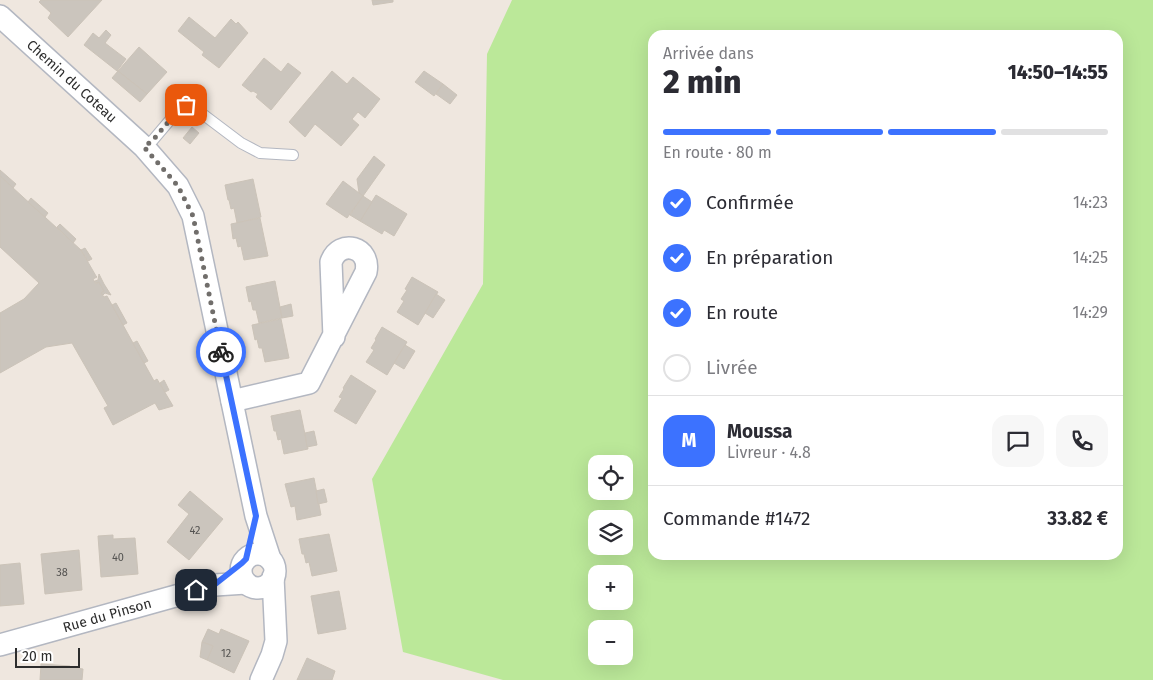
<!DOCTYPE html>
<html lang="fr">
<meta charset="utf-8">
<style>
:root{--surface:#fff;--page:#f7f7f7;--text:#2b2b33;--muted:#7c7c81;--line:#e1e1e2;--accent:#3c72ff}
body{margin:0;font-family:"Fira Sans",sans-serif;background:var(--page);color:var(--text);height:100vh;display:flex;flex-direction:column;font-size:19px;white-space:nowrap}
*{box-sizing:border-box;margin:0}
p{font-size:16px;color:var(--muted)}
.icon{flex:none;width:28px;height:28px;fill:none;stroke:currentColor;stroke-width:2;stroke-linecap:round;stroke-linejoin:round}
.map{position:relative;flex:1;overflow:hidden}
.details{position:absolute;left:648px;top:30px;width:475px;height:530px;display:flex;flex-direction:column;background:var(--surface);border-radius:15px;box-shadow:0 5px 20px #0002}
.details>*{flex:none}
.controls{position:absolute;left:588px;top:455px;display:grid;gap:10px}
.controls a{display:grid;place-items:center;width:45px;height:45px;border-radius:10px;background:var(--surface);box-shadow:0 5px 20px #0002;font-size:25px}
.scale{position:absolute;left:15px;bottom:12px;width:65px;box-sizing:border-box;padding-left:5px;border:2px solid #2d2d2d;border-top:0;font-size:14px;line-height:18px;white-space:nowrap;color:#2d2d2d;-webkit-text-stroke:4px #fff;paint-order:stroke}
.pin{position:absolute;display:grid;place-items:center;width:42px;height:42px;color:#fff;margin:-21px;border-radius:10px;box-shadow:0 2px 8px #0006}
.courier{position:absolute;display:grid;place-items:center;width:50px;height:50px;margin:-25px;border:4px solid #3c72ff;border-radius:50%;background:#fff;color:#222;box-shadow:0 1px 6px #0007}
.head em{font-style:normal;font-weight:800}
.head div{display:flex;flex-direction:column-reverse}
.head{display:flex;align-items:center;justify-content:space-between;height:85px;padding:0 15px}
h1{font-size:32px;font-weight:800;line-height:38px}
.bar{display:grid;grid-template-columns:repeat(4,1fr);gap:8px 5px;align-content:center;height:60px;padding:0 15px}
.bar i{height:6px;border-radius:4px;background:var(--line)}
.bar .selected{background:var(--accent)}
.bar p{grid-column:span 4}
.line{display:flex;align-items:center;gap:12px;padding:0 15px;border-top:1px solid var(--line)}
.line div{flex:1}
.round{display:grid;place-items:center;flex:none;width:52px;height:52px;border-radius:15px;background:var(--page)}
ol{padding:0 15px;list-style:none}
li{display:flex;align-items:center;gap:15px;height:55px}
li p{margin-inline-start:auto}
li .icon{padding:5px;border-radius:50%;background:var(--accent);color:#fff;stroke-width:4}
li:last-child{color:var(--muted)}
li i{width:28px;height:28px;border:2px solid var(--line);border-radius:50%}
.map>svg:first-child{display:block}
.green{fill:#bbe899;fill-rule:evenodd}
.building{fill:#cbc5bd;stroke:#cbc3b8}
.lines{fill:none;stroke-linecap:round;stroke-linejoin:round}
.service-casing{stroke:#b3b7c1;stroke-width:12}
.minor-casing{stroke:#b3b7c1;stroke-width:24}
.service{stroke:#fff;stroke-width:10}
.minor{stroke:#fff;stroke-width:21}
.done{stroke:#716e6b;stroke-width:5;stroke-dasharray:0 9}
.route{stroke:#3c72ff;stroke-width:6}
.labels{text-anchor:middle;stroke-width:4;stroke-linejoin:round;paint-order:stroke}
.number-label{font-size:11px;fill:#545351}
.street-label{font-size:14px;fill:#2d2d2d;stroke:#fff}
</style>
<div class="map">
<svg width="1153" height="680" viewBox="0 0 1153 680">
<rect width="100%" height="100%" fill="#efe7df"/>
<!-- green -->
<path class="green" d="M512,0H1153V680H503L403,652L372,479L483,284L487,54ZM652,35H1118V555H652ZM596,464H624V491H596ZM596,519H624V546H596ZM596,574H624V601H596ZM596,629H624V656H596Z"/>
<!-- building -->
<g class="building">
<path d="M41,0H102L68,37L48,18L51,13L39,2Z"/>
<path d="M372,0H393V2L373,5Z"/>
<path d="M189,17L215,38L231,19L236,24L238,22L248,33L219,68L202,55L204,52L178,31Z"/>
<path d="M106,30L111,35L105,43L126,59L117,71L84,45L93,33L99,38Z"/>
<path d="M139,47L167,72L147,94L118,71Z"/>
<path d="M264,58L281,72L288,63L301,73L271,110L256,97L258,94L253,91L251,92L242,85Z"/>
<path d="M118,71L147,94L140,102L112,78Z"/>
<path d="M332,71L347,84L353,77L380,99L365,118L358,112L352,119L359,125L341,146L315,124L305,137L289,122Z"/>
<path d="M424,71L443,84L434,96L415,82Z"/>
<path d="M443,84L457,95L450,104L436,94Z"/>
<path d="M192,127L199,133L190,144L183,138Z"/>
<path d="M374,156L385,165L363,196L359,193L357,179Z"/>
<path d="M0,170L16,184L13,188L0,176Z"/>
<path d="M0,176L81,250L96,276L97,277L93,279L96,284L99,282L104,291L101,293L104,297L107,296L154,381L157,379L173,406L159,410L155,403L113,425L104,408L108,406L72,343L46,347L0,373V313L24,299L39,283L0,247Z"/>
<path d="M253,179L261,217L237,223L234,208L231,209L229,200H228L225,185Z"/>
<path d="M343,181L363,196L347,218L326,204Z"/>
<path d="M376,195L407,214L394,236L384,230L382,234L360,221Z"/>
<path d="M363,196L372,202L360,221L350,215Z"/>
<path d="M31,198L48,213L45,217L28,202Z"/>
<path d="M260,218L268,256L244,260L241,246L238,247L236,238L233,239L231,224Z"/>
<path d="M60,224L76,239L73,243L57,227Z"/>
<path d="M85,248L92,259L88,261L81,250Z"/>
<path d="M99,274L104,284L111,295L105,293L103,295L101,293L104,291L99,282L96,283L95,281L98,280Z"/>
<path d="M412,277L438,292L418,325L397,312L404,301L401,299L407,290L405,289Z"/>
<path d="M275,281L282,318L259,323L256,310H253L251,301L249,302L246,287Z"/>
<path d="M436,294L445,300L433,318L425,313Z"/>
<path d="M116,303L127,323L123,325L112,305Z"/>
<path d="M291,304L293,316L282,318L280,307Z"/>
<path d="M281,319L289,358L265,362L262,348H259L257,339L255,340L252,325Z"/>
<path d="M382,327L407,342L387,375L366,362L374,350L371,348L376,340L375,339Z"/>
<path d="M137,341L148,361L144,363L133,343Z"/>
<path d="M405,345L415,351L404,369L394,363Z"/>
<path d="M351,375L376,391L356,424L334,411L342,398L339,397L344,389L343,388Z"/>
<path d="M164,380L169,390L165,392L160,383Z"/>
<path d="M300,410L308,449L284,454L281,439L278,440L276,431H274L271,416Z"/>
<path d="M314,431L317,445L307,447L305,433Z"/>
<path d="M314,478L321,515L297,520L295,506L291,507L285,484Z"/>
<path d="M324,489L327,502L318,504L316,491Z"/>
<path d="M190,491L223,519L189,560L167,542L189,514L178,505Z"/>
<path d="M329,534L337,571L312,576L309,562L306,563L304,554H302L299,539Z"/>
<path d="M113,535V539L135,538L138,574L101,577L98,536Z"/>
<path d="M79,550L82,590L45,594L41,554Z"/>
<path d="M20,563L24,604L0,606V565Z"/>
<path d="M339,591L346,629L318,634L311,596Z"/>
<path d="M208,629L219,634L221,629L249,641L234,673L207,660L213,646L202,642Z"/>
<path d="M202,642L213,646L207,660L200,657Z"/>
<path d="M307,658L335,671L332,680H297Z"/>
<path d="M41,664L70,666V667L83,669L82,680H40Z"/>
</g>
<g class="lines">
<!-- service casing -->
<g class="service-casing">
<path id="service" d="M144,147L153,140L181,107L187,105L192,106L241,143L260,153L293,155"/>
</g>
<!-- minor casing -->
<g class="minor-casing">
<g id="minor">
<path d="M0,16L144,147L178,186L193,216L256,516L270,559"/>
<path d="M232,401L309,383L366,272C371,247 340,238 331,262L334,337"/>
<circle cx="258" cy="571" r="17"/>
<path d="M0,645L215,585L246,583"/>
<path d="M261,680L272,655L276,641L273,577"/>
</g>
</g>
<!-- service -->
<use href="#service" class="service"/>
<!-- minor -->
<use href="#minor" class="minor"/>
</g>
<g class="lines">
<!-- done -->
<path class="done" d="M186,105L181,107L153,140L144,147L178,186L193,216L221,352"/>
<!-- route -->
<path class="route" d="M196,590L214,585L242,563L246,559L256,516L221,352"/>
</g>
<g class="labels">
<!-- number labels -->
<g class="number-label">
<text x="195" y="534">42</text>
<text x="118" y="561">40</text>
<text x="62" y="576">38</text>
<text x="226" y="657">12</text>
</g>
<!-- street labels -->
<g class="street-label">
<text transform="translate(72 81) rotate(42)" y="5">Chemin du Coteau</text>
<text transform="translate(107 615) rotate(-16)" y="5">Rue du Pinson</text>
</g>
</g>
</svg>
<div class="controls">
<a><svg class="icon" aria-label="locate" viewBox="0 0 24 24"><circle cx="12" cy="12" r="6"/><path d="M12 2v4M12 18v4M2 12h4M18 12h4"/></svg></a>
<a><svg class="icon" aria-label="layers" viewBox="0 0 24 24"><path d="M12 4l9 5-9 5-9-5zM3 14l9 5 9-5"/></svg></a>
<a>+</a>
<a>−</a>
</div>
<div class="scale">20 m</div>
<div class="pin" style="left:186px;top:105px;background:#ea580c"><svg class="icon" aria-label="bag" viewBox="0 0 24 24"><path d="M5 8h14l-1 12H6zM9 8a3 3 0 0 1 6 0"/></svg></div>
<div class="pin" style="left:196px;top:590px;background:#1f2937"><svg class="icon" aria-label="home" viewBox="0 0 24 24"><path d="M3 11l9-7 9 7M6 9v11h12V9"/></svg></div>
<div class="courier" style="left:221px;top:352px"><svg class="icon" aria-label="bike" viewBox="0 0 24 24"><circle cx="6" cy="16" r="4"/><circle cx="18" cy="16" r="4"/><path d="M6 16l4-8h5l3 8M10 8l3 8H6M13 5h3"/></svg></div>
<section class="details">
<div class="head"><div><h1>2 min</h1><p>Arrivée dans</p></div><em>14:50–14:55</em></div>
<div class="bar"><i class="selected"></i><i class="selected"></i><i class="selected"></i><i></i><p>En route · 80 m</p></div>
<ol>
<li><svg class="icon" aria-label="check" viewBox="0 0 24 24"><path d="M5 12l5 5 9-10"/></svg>Confirmée<p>14:23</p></li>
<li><svg class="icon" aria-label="check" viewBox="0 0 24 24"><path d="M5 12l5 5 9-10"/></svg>En préparation<p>14:25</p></li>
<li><svg class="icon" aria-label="check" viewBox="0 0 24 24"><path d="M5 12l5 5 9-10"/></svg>En route<p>14:29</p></li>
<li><i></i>Livrée</li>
</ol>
<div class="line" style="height:90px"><b class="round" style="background:var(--accent);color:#fff">M</b><div><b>Moussa</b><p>Livreur · 4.8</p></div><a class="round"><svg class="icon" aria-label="chat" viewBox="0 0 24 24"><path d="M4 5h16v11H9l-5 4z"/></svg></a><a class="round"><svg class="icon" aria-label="phone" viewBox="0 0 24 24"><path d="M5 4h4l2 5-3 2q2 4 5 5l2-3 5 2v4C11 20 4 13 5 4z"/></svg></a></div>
<div class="line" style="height:65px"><div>Commande #1472</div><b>33.82 €</b></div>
</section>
</div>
